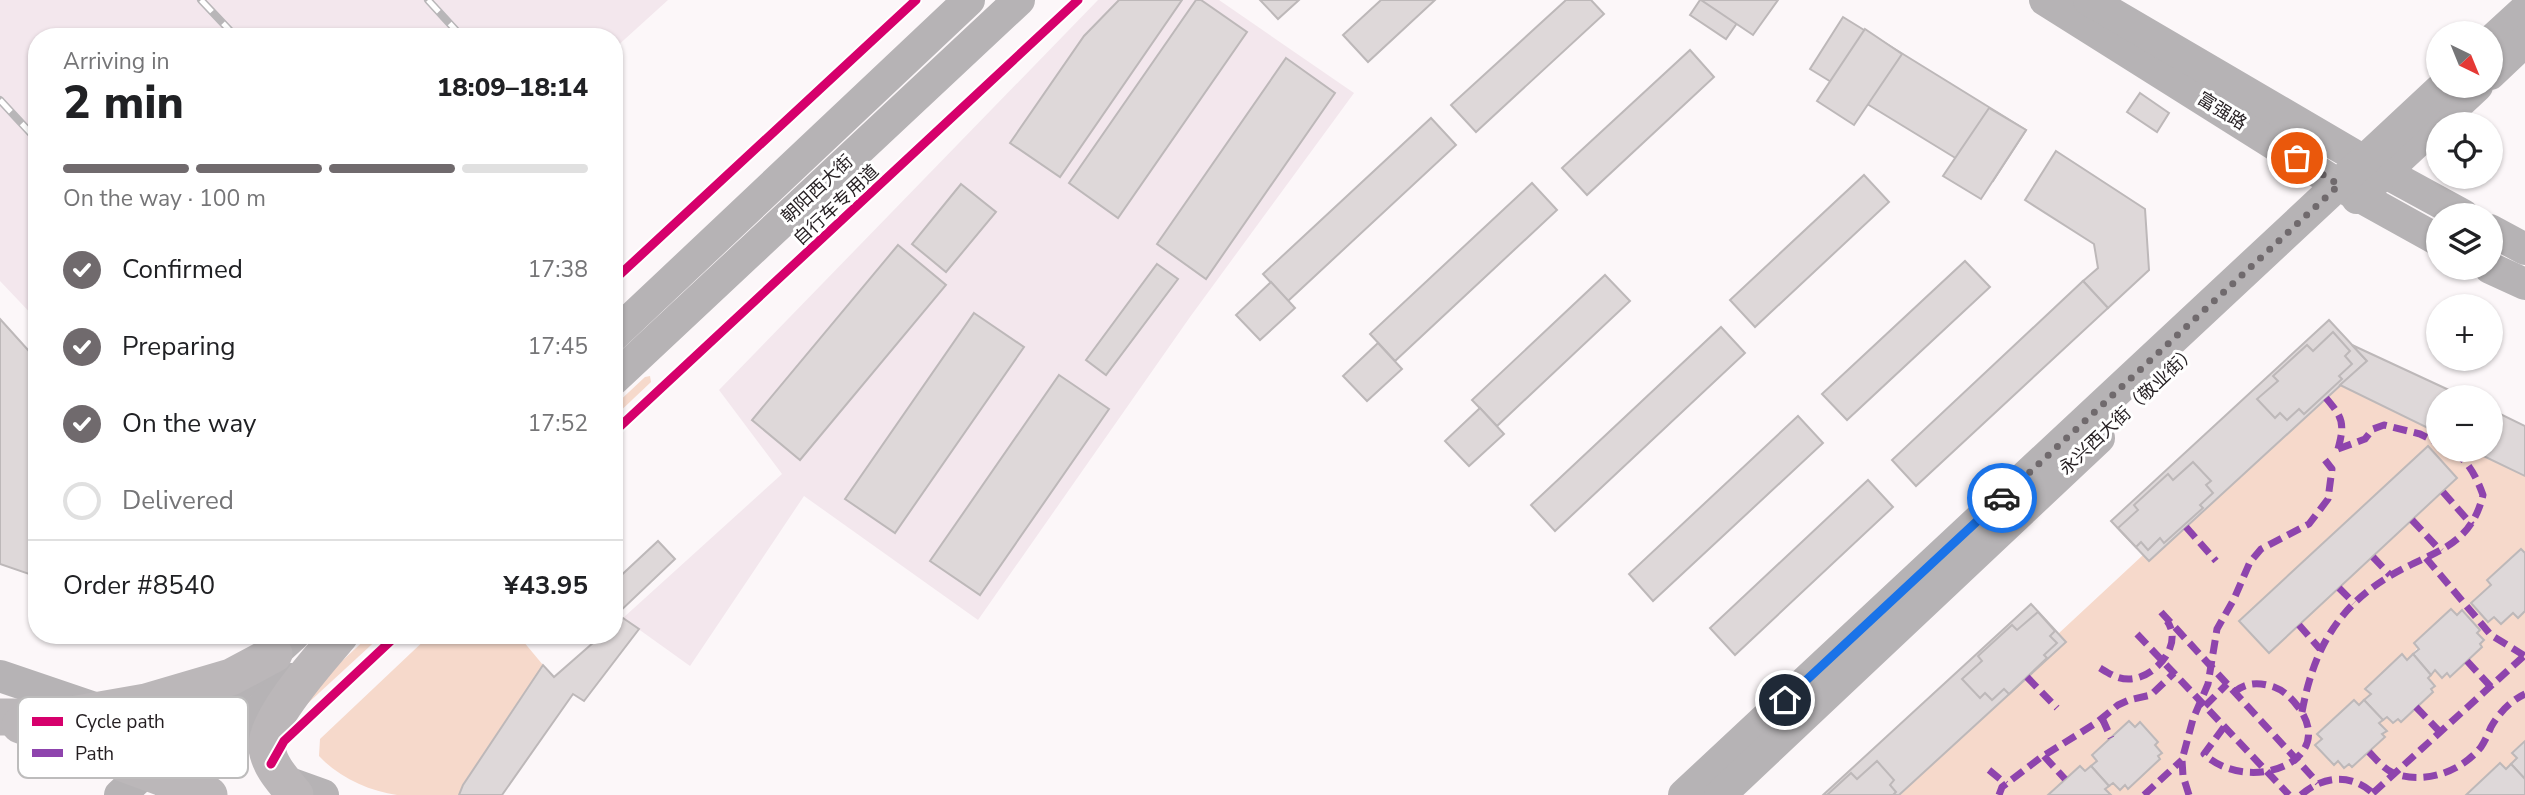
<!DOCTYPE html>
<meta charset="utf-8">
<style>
:root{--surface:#fff;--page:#f6f6f6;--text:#202124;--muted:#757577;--line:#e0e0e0;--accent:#706a6d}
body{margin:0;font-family:"Nunito Sans","Noto Sans SC",sans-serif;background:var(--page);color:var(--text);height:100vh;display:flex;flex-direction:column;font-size:26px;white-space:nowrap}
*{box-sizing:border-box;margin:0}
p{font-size:23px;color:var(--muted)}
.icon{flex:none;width:38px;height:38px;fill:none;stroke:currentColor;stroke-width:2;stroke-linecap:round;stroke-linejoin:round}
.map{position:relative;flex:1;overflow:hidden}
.details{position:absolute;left:28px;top:28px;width:595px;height:616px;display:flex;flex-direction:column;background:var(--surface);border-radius:28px;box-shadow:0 2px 5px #0004}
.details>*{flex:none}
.needle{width:46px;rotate:137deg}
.tools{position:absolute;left:2426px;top:21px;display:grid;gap:14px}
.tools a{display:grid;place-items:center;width:77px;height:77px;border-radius:50%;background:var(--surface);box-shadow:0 2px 5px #0004;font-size:35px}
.pin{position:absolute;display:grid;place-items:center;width:60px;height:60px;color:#fff;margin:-30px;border:4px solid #fff;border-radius:50%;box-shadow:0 2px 7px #0007}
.courier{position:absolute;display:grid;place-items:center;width:70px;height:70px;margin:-35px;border:5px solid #1a73e8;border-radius:50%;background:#fff;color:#222;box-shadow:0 2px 9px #0007}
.overview em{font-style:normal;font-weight:800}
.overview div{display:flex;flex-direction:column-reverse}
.overview{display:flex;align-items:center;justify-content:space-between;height:119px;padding:0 35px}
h1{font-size:46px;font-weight:800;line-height:52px}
.bar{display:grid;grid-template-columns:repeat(4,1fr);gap:10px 7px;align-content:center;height:84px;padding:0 35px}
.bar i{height:9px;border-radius:5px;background:var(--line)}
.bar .current{background:var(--accent)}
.bar p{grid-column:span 4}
.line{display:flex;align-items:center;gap:18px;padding:0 35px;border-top:2px solid var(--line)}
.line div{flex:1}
ol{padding:0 35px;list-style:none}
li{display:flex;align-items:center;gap:21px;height:77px}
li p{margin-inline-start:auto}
li .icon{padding:7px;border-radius:50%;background:var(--accent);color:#fff;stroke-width:4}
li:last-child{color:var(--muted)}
li i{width:38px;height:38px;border:4px solid var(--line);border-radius:50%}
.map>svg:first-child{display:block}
.built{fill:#f3e7ed}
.green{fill:#f6d9cb;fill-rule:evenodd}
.building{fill:#ded8d9;stroke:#bdb8b9;stroke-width:2}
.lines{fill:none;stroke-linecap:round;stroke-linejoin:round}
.major{stroke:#b6b3b5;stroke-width:32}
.highway{stroke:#bbb7b9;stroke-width:37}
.rail-casing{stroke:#b8b6b8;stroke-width:8}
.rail{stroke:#fff;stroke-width:5;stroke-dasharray:16;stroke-linecap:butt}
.quiet{stroke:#8e44ad;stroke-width:7;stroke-dasharray:14 7;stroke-linecap:butt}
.cycleway-casing{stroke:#fff;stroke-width:13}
.cycleway{stroke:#d6006c;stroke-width:9}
.done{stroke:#706a6d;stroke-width:7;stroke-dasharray:0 12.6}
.route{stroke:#1a73e8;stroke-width:9}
.labels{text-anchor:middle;stroke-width:6;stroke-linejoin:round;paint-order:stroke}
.street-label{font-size:18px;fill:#241e21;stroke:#fff}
.key{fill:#fff;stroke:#bdbcbc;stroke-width:2}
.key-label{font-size:19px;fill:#241e21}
</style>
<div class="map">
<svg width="2525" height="795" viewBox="0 0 2525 795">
<rect width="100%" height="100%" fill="#fcf7f9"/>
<!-- built -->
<g class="built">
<path d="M0,0H668L614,49V37H37V320L0,281Z"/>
<path d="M1098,0H1219L1354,93L1190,317L978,620L804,496L690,666L623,618L782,474L719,390Z"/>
</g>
<!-- green -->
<g class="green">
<path d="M650,376L651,382L614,417V406L645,377Z"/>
<path d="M2340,385L2438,433V450H2471L2525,476V553L2520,549L2487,580L2491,585L2488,622L2494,617L2501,624L2513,613L2525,611V741L2512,752L2517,758L2506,769L2500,764L2466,795H2111L2105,789L2113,783L2120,790L2125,785L2128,789L2160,759L2158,756L2162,753L2155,745L2158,741L2141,722L2135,727L2129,721L2093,755L2097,761L2085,771L2080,766L2048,795H1899L2065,642L2058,634L2143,555L2149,561ZM2428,447L2457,478L2299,625ZM2451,609L2457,615L2463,610L2480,629L2477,633L2484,640L2480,644L2482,647L2450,676L2447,673L2442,678L2435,670L2428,678L2435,685L2431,689L2433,692L2401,722L2398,719L2393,723L2387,717L2379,723L2386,731L2382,734L2384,738L2353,767L2349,764L2344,768L2338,761L2333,764L2315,745L2322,739L2317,733L2353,700L2359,705L2371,694L2366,688L2402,655L2407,660Z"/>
<path d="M370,635H382L307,704L301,699Z"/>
<path d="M430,635H518L543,665L463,784L459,795C439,795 417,795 397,795C369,791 338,777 319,756L320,739Z"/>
</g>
<!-- building -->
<g class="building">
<path d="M1119,0H1182L1060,177L1010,143L1084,36Z"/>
<path d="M1196,0H1201L1247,32L1118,218L1069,183Z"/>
<path d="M1260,0H1299L1278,19Z"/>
<path d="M1381,0H1435L1368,62L1343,35Z"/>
<path d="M1566,0H1591L1604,14L1476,132L1451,105Z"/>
<path d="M1700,0H1753L1726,39L1690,15Z"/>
<path d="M1701,0H1778L1753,35Z"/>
<path d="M1843,17L2026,130L1993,181L1810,69Z"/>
<path d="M1865,29L1902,54L1854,125L1817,101Z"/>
<path d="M1690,50L1714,77L1587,195L1562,168Z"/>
<path d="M1286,58L1335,93L1206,279L1157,244Z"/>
<path d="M2140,93L2169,113L2157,132L2127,112Z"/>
<path d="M1989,108L2026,130L1981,199L1943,176Z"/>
<path d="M1431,118L1456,145L1288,301L1263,274Z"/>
<path d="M2056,151L2145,209L2149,270L2108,308L2083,281L2098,268L2094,244L2025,200Z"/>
<path d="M1864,175L1889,202L1755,327L1730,300Z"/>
<path d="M1532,183L1557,210L1395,361L1370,334Z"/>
<path d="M961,184L996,212L946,272L912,244Z"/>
<path d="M898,245L946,285L800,460L752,420Z"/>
<path d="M1965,261L1990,287L1847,420L1822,394Z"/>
<path d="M1157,264L1178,279L1106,375L1086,360Z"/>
<path d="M1605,275L1630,301L1497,426L1472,400Z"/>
<path d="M2083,281L2108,308L1916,486L1892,460Z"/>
<path d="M1271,282L1295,308L1260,340L1236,315Z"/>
<path d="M974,313L1024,347L895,533L845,499Z"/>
<path d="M0,319L37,360V568L29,574L0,564Z"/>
<path d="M2329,320L2367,361L2149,561L2111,521Z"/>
<path d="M1721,327L1745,353L1555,531L1531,505Z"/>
<path d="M2333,332L2350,351L2345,356L2352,364L2339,376L2342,379L2304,414L2299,409L2287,420L2280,413L2275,418L2257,399L2278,381L2273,376L2307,345L2313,351Z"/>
<path d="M1378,343L1402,369L1367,401L1343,376Z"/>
<path d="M2352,345L2464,397H2438V433L2340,385L2367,361Z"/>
<path d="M1059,375L1109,409L980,595L930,561Z"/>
<path d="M1480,408L1504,434L1469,466L1445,441Z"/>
<path d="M2490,409L2525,426V476L2471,450H2490Z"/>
<path d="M1798,416L1823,443L1653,601L1629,574Z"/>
<path d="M2428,446L2457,478L2269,653L2239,621Z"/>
<path d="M2193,462L2211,481L2206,485L2213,493L2200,505L2203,508L2164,543L2160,538L2148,550L2141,542L2136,547L2118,528L2138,510L2134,505L2168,474L2173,480Z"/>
<path d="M1868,480L1893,507L1735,655L1710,628Z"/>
<path d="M658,541L675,559L614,617V582Z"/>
<path d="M2521,549L2525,553V611L2518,618L2513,613L2501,624L2494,617L2488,622L2471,603L2491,585L2487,580Z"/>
<path d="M2031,604L2066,642L1899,795H1823Z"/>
<path d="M2451,609L2457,615L2462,610L2480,630L2477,633L2484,640L2480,644L2482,647L2450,677L2447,673L2442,678L2435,670L2431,675L2413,654L2419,649L2414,643Z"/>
<path d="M2038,612L2055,631L2050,636L2057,643L2044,655L2047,658L2009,694L2004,689L1992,700L1985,693L1980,698L1962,679L1982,661L1978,656L2012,625L2017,630Z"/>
<path d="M623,618L639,629L584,701L573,694L502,795H459L463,785L543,665L554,677L602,635H614V625Z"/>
<path d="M2402,654L2407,660L2413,654L2431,675L2428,678L2435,686L2431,689L2433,692L2401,722L2398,719L2393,723L2387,717L2383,720L2364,700L2371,694L2365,689Z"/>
<path d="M2354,700L2359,705L2364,700L2383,720L2379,723L2387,731L2382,734L2385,737L2352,767L2349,764L2344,768L2338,761L2334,765L2315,745L2322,739L2317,734Z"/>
<path d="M2129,721L2135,727L2140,722L2158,742L2155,745L2162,753L2158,756L2160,759L2128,789L2125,785L2120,790L2113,783L2109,786L2091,766L2097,761L2092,755Z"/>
<path d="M2525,741V779L2511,764L2517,758L2512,753Z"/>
<path d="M1877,761L1894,780L1890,785L1896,792L1893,795H1827L1851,773L1857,779Z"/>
<path d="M2500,763L2506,769L2511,764L2525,779V795H2466Z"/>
<path d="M2080,766L2085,771L2091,766L2109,786L2105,789L2111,795H2048Z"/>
</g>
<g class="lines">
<!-- major -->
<g class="major">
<path d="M2045,0L2339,185L2438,240"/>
<path d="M2089,0L2364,161L2463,215"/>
<path d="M2490,42L2525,10"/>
<path d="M2490,74L2525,41"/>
<path d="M2357,198L2477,86"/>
<path d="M2490,230L2525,249"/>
<path d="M2490,268L2525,284"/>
<path d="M614,335L969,0"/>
<path d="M614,379L1019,0"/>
<path d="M0,676L103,711"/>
<path d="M284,781L323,795"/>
<path d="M120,795L294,635"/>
<path d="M171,795L291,679"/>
<path d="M1684,795L2444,86"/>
<path d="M1720,795L2099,438"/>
</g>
<!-- highway -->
<g class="highway">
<path d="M0,717H60L146,702L231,677L274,654"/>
<path d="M20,725L209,795"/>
<path d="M295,795C284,781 270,767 267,749C263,720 322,657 340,635"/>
</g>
<!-- rail casing -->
<g class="rail-casing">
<g id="rail">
<path d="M201,0L236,37"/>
<path d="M428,0L462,37"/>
<path d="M0,100L37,140"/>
</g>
</g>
<!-- rail -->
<use href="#rail" class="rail"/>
<!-- quiet -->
<g class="quiet">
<path d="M2326,398C2343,418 2345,423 2338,449"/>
<path d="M2338,449L2365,439L2373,429L2384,425L2420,434L2438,443"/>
<path d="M2443,492L2472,525"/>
<path d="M2412,520L2441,551"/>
<path d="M2186,527L2216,561"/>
<path d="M2373,557L2390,575"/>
<path d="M2426,558L2491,635L2525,656"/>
<path d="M2339,588L2354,603"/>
<path d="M2161,612L2318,783"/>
<path d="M2299,625L2320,649"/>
<path d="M2137,634L2289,795"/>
<path d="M2467,661L2491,687"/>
<path d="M2100,668C2110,674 2119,680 2131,679C2156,677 2184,644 2167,621"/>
<path d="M2027,677L2057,708"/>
<path d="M2205,706L2227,684"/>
<path d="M2416,707L2441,733"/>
<path d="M2302,712C2313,652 2336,608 2390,576C2431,551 2470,549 2483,495C2476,476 2468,460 2451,450"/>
<path d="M2102,718L2111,738"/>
<path d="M2224,727L2204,754C2248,795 2338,762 2299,708C2292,699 2285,691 2274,687C2259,682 2247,682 2234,692"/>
<path d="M2369,752C2376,759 2383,768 2393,773C2424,785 2461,772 2481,747C2485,741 2488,734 2491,727C2499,713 2510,701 2525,694"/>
<path d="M2044,756L2065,779"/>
<path d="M1989,770L2006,784"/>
<path d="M2373,793L2525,655"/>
<path d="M1999,795L2002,787L2040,758L2096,723L2118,705L2129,700L2151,695L2174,673"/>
<path d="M2144,795L2182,760"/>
<path d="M2189,795L2183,776L2182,760L2193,719L2208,684L2217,629L2234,599L2250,562L2261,549L2309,524L2328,499L2332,469L2325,460"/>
<path d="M2301,795C2324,775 2352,773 2375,795"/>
</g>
<!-- cycleway casing -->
<g class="cycleway-casing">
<g id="cycleway">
<path d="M614,280L916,0"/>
<path d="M614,432L1078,0"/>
<path d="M271,764L284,741L397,635"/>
</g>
</g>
<!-- cycleway -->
<use href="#cycleway" class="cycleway"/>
</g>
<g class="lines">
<!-- done -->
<path class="done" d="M2002,498L2339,185L2297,158"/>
<!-- route -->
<path class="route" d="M1785,700L2002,498"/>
</g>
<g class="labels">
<!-- street labels -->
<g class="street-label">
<text transform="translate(2222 111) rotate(32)" y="6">富强路</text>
<text transform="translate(817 189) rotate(-43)" y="6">朝阳西大街</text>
<text transform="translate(836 205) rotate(-43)" y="6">自行车专用道</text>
<text transform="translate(2128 410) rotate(-43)" y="6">永兴西大街（敬业街）</text>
</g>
</g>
<!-- legend -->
<rect x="18" y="697" width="230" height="81" rx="10" class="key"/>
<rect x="32" y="717" width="31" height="9" fill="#d6006c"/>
<rect x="32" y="749" width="31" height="8" fill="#8e44ad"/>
<g class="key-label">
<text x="75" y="728">Cycle path</text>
<text x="75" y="760">Path</text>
</g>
</svg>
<div class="tools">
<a><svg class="needle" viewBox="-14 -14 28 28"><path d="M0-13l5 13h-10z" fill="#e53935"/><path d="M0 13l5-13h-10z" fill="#757577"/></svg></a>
<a><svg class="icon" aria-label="locate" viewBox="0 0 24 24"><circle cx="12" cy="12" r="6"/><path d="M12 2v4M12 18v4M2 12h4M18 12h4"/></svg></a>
<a><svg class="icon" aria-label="layers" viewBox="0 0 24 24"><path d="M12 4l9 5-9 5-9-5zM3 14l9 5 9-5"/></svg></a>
<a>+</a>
<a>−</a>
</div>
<div class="pin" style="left:2297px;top:158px;background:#ea580c"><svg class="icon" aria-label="bag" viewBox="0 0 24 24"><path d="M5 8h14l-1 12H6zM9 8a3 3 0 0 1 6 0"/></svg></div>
<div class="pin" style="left:1785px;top:700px;background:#1f2937"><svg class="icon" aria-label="home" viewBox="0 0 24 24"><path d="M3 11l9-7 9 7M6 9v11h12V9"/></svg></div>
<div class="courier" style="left:2002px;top:498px"><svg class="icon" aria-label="car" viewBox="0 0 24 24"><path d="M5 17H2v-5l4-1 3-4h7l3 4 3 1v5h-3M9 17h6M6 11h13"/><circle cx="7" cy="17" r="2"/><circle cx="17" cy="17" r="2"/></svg></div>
<section class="details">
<div class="overview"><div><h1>2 min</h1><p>Arriving in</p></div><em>18:09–18:14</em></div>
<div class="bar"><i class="current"></i><i class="current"></i><i class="current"></i><i></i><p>On the way · 100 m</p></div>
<ol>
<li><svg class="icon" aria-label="check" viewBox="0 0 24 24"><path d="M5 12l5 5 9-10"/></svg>Confirmed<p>17:38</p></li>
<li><svg class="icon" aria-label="check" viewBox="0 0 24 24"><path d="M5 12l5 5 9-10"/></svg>Preparing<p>17:45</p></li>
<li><svg class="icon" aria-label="check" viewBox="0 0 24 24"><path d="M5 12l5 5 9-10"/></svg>On the way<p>17:52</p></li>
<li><i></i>Delivered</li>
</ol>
<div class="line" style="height:91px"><div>Order #8540</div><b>¥43.95</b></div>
</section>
</div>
